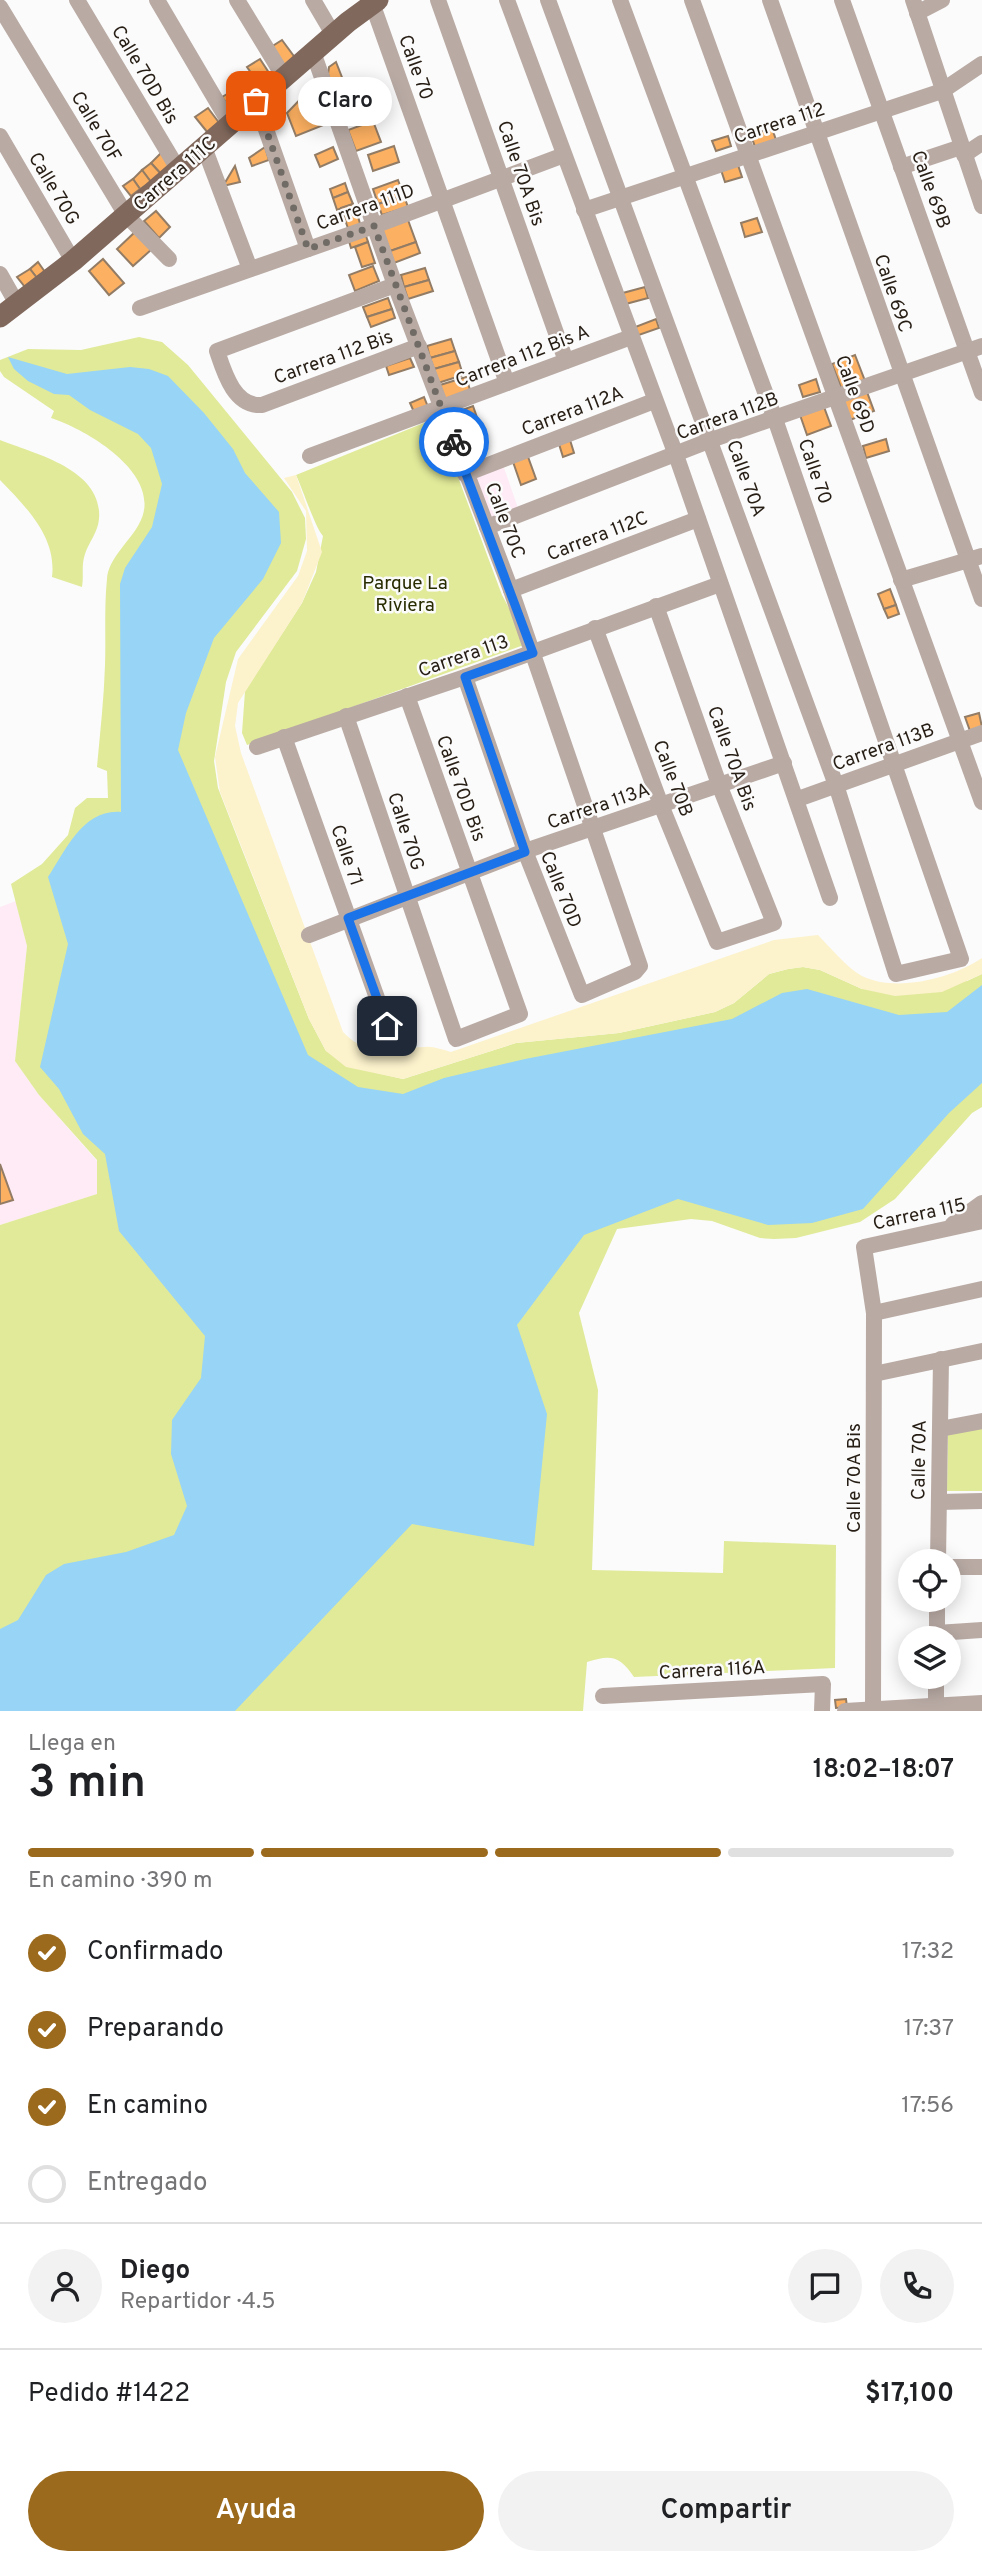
<!DOCTYPE html>
<html lang="es">
<meta charset="utf-8">
<style>
:root{--surface:#fff;--page:#f2f2f2;--text:#202124;--muted:#757577;--line:#e0e0e0;--accent:#9b6a1d}
body{margin:0;font-family:Overpass,sans-serif;background:var(--page);color:var(--text);height:100vh;display:flex;flex-direction:column;font-size:26px;white-space:nowrap}
*{box-sizing:border-box;margin:0}
p{font-size:23px;color:var(--muted)}
.icon{flex:none;width:38px;height:38px;fill:none;stroke:currentColor;stroke-width:2;stroke-linecap:round;stroke-linejoin:round}
.map{position:relative;height:1711px;overflow:hidden}
.details{display:flex;flex-direction:column;background:var(--surface);flex:1}
.details>*{flex:none}
.buttons{position:absolute;left:898px;top:1549px;display:grid;gap:14px}
.buttons a{display:grid;place-items:center;width:63px;height:63px;border-radius:50%;background:var(--surface);box-shadow:0 4px 18px #0003;font-size:35px}
.pin{position:absolute;display:grid;place-items:center;width:60px;height:60px;color:#fff;margin:-30px;border-radius:14px;box-shadow:0 4px 10px #0006}
.courier{position:absolute;display:grid;place-items:center;width:70px;height:70px;margin:-35px;border:5px solid #1a73e8;border-radius:50%;background:#fff;color:#222;box-shadow:0 2px 9px #0007}
.bubble{position:absolute;height:49px;border-radius:24px;background:var(--surface);box-shadow:0 4px 18px #0003;font-size:23px;font-weight:600;line-height:49px;text-align:center}
.summary em{font-style:normal;font-weight:600}
.summary div{display:flex;flex-direction:column-reverse}
.summary{display:flex;align-items:center;justify-content:space-between;height:119px;padding:0 28px}
h1{font-size:46px;font-weight:600;line-height:52px}
.bar{display:grid;grid-template-columns:repeat(4,1fr);gap:10px 7px;align-content:center;height:84px;padding:0 28px}
.bar i{height:9px;border-radius:5px;background:var(--line)}
.bar .active{background:var(--accent)}
.bar p{grid-column:span 4}
.line{display:flex;align-items:center;gap:18px;padding:0 28px;border-top:2px solid var(--line)}
.line div{flex:1}
.round{display:grid;place-items:center;flex:none;width:74px;height:74px;border-radius:37px;background:var(--page)}
ol{padding:0 28px;list-style:none}
li{display:flex;align-items:center;gap:21px;height:77px}
li p{margin-inline-start:auto}
li .icon{padding:7px;border-radius:50%;background:var(--accent);color:#fff;stroke-width:4}
li:last-child{color:var(--muted)}
li i{width:38px;height:38px;border:4px solid var(--line);border-radius:50%}
.primary-button{display:flex;gap:14px;margin-top:auto;padding:14px 28px}
.primary-button a{flex:1;height:80px;border-radius:42px;background:var(--accent);color:#fff;font-size:28px;font-weight:600;line-height:80px;text-align:center}
.primary-button a+a{background:var(--page);color:var(--text)}
.map>svg:first-child{display:block}
.education{fill:#feebf5}
.green{fill:#e1ea99}
.sand{fill:#fcf2cc}
.water{fill:#97d4f6}
.building{fill:#fcb061;stroke:#937c65;stroke-width:2}
.lines{fill:none;stroke-linecap:round;stroke-linejoin:round}
.minor{stroke:#b9aaa4;stroke-width:16}
.major{stroke:#81685c;stroke-width:21}
.done{stroke:#716b66;stroke-width:7;stroke-dasharray:0 12.6}
.route{stroke:#1a73e8;stroke-width:9}
.labels{text-anchor:middle;stroke-width:5;stroke-linejoin:round;paint-order:stroke}
.street-label{font-size:19px;fill:#271e15;stroke:#fbfbfb}
.park-label{font-size:19px;fill:#292c00;stroke:#fbfbfb}
</style>
<div class="map">
<svg width="982" height="1711" viewBox="0 0 982 1711">
<rect width="100%" height="100%" fill="#fbfbfb"/>
<!-- education -->
<g class="education">
<path d="M503,465L518,508L488,518L473,475Z"/>
<path d="M16,901L27,946L15,1061L39,1095L97,1161V1194L0,1225V907Z"/>
</g>
<!-- green -->
<g class="green">
<path d="M139,337L162,342L188,365L292,492L305,518L306,539L297,571L236,652L226,682L214,761L218,788L241,847L309,1019L326,1051L377,1073L403,1079L516,1043L619,1033L715,1012L734,1003L769,974L788,969L803,967L820,970L862,989L967,981L982,974V1107L972,1113L895,1199L860,1222L796,1238L774,1239L760,1238L712,1221L691,1219L617,1229L579,1313L598,1390L592,1570L723,1573L724,1541L836,1545L835,1668L634,1677C620,1656 611,1654 587,1662L583,1711H0V1225L97,1194V1160L39,1095L15,1061L27,946L11,884L42,864L68,835L75,808L87,798H108L107,771L97,767C100,733 104,699 105,665C106,636 104,608 107,579C108,559 130,541 139,524C166,476 88,430 51,418L54,411L4,377L0,371V360L28,349L81,350Z"/>
<path d="M436,418L502,595L533,653L521,646L247,745L242,733L245,691L302,603L316,572L323,536C315,527 303,490 296,475Z"/>
<path d="M0,440C35,454 103,469 99,519C98,532 89,542 85,554C81,565 84,576 82,587L52,577C57,537 26,507 0,480Z"/>
<path d="M982,1424V1491H947L948,1432Z"/>
</g>
<!-- sand -->
<path class="sand" d="M296,475L322,552L302,603L238,703L235,726L241,753L343,1032C370,1060 390,1048 425,1047C433,1046 443,1050 451,1052L774,940L818,935C831,948 846,967 862,976C896,993 953,978 982,958V974L942,992L895,996L862,989L820,970L803,967L788,969L769,974L734,1003L715,1012L619,1033L516,1043L403,1079L346,1067L326,1051L309,1019L220,792L215,757L238,659L298,576L307,551L306,511L284,478Z"/>
<!-- water -->
<path class="water" d="M8,357L67,374L130,367L149,369L168,376L204,413L233,449L245,473L279,512L281,543L263,579L214,638L186,713L178,750L308,1055L358,1087L403,1094L444,1078L525,1059L732,1019L782,993L807,989L899,1015L947,1012L982,985V1083L949,1113L863,1209L812,1223L768,1225L678,1199L584,1235L517,1325L547,1414L534,1546L412,1524L235,1711H0V1629L18,1620L46,1575L64,1564L126,1552L174,1535L187,1506L171,1454L172,1420L201,1378L205,1336L119,1231L105,1154L83,1134L59,1089L40,1067L68,944L48,877C66,850 83,809 121,812L120,584L125,568L152,527L162,484L151,448L138,434L90,410L69,395L54,394L28,381L14,369Z"/>
<!-- building -->
<g class="building">
<path d="M282,40L296,59L285,67L271,47Z"/>
<path d="M260,59L273,79L261,87L247,67Z"/>
<path d="M336,62L345,85L333,90L328,74L329,67Z"/>
<path d="M243,85L251,98L242,103L234,90Z"/>
<path d="M345,85L352,102L341,107L333,90Z"/>
<path d="M311,88L326,124L296,136L287,113Z"/>
<path d="M234,90L242,103L232,111L222,97Z"/>
<path d="M208,108L220,124L208,133L195,117Z"/>
<path d="M373,121L381,142L356,151L348,130Z"/>
<path d="M772,128L776,140L755,147L751,135Z"/>
<path d="M728,136L731,146L716,151L712,141Z"/>
<path d="M394,146L399,162L373,171L368,155Z"/>
<path d="M265,147L269,160L252,166L249,158Z"/>
<path d="M333,147L338,159L320,167L315,155Z"/>
<path d="M163,151L174,163L161,174L151,163Z"/>
<path d="M737,162L742,177L725,182L720,167Z"/>
<path d="M151,163L161,174L151,182L142,170Z"/>
<path d="M235,166L240,182L223,186Z"/>
<path d="M142,170L151,182L140,189L133,179Z"/>
<path d="M133,179L140,189L131,196L123,186Z"/>
<path d="M398,180L404,196L378,204L373,189Z"/>
<path d="M345,183L348,192L333,198L330,189Z"/>
<path d="M348,192L353,204L337,210L333,198Z"/>
<path d="M404,196L408,207L382,215L378,204Z"/>
<path d="M353,204L357,213L344,217L341,208Z"/>
<path d="M156,211L170,227L159,238L144,221Z"/>
<path d="M357,213L361,227L349,231L344,217Z"/>
<path d="M757,218L762,232L745,237L741,223Z"/>
<path d="M408,220L416,242L390,251L382,229Z"/>
<path d="M135,232L152,249L133,266L117,249Z"/>
<path d="M365,233L368,242L351,248L348,238Z"/>
<path d="M368,242L375,263L362,267L355,247Z"/>
<path d="M416,242L420,253L394,263L390,251Z"/>
<path d="M103,259L124,283L109,295L89,271Z"/>
<path d="M38,262L45,272L37,278L30,269Z"/>
<path d="M373,266L379,281L355,291L349,275Z"/>
<path d="M425,268L429,280L404,287L401,275Z"/>
<path d="M30,269L37,278L25,287L17,277Z"/>
<path d="M429,280L433,291L408,299L404,287Z"/>
<path d="M645,287L648,298L622,305L619,294Z"/>
<path d="M388,298L392,309L367,317L363,307Z"/>
<path d="M392,309L395,318L371,327L367,317Z"/>
<path d="M656,319L659,328L633,337L630,329Z"/>
<path d="M451,339L455,351L430,358L427,346Z"/>
<path d="M455,351L459,362L434,369L430,358Z"/>
<path d="M855,355L865,381L842,390L832,364Z"/>
<path d="M410,358L414,367L389,375L386,366Z"/>
<path d="M459,362L463,375L438,383L434,369Z"/>
<path d="M466,377L471,393L445,401L440,385Z"/>
<path d="M816,379L820,392L803,397L799,385Z"/>
<path d="M867,392L874,411L850,420L843,401Z"/>
<path d="M424,397L428,407L414,412L410,403Z"/>
<path d="M473,406L479,423L456,430L451,414Z"/>
<path d="M824,407L831,426L807,435L800,415Z"/>
<path d="M886,439L889,451L866,458L863,446Z"/>
<path d="M570,440L574,453L563,457L559,444Z"/>
<path d="M527,454L536,479L521,485L512,459Z"/>
<path d="M890,589L896,605L884,609L878,594Z"/>
<path d="M896,605L899,614L888,618L884,609Z"/>
<path d="M979,713L982,727L970,731L965,717Z"/>
<path d="M0,1164L13,1200L0,1204Z"/>
<path d="M846,1699L847,1707L836,1708L835,1700Z"/>
</g>
<g class="lines">
<!-- minor -->
<g class="minor">
<path d="M77,0L178,169"/>
<path d="M157,0L230,124"/>
<path d="M237,0L284,77"/>
<path d="M313,0L333,34"/>
<path d="M438,0L566,361"/>
<path d="M507,0L676,455L830,898"/>
<path d="M548,0L836,785L896,974L961,959L775,419L620,0"/>
<path d="M692,0L982,802"/>
<path d="M770,0L982,599"/>
<path d="M842,0L982,393"/>
<path d="M913,0L982,206"/>
<path d="M372,3L507,383"/>
<path d="M0,7L126,215L169,259"/>
<path d="M917,13L942,0"/>
<path d="M313,52L395,285L511,590L640,966L635,972L582,995L525,851L465,677"/>
<path d="M256,101L308,249"/>
<path d="M0,136L73,261"/>
<path d="M204,147L250,269"/>
<path d="M964,155L982,143"/>
<path d="M901,167L961,147"/>
<path d="M584,210L942,91L982,64"/>
<path d="M0,274L17,304"/>
<path d="M395,285L217,351C224,372 234,407 262,405L419,346"/>
<path d="M140,308L374,226L564,155"/>
<path d="M310,456L631,337"/>
<path d="M465,474L654,401"/>
<path d="M487,527L711,440L982,346"/>
<path d="M901,580L982,556"/>
<path d="M511,590L698,519"/>
<path d="M595,628L661,805L717,942L774,923L720,787L656,606"/>
<path d="M346,716L456,1039L520,1014L407,696"/>
<path d="M284,737L387,1026"/>
<path d="M257,747L465,677L720,584"/>
<path d="M798,799L982,733"/>
<path d="M309,935L525,851L784,763"/>
<path d="M953,1224L982,1203"/>
<path d="M874,1313L982,1289"/>
<path d="M874,1374L982,1351"/>
<path d="M940,1429L982,1421"/>
<path d="M939,1502L982,1501"/>
<path d="M938,1561L941,1359"/>
<path d="M948,1567H982"/>
<path d="M937,1633L982,1630"/>
<path d="M937,1638V1600"/>
<path d="M603,1696L823,1684L822,1711"/>
<path d="M936,1706V1676"/>
<path d="M873,1709L874,1313L864,1247L982,1221"/>
<path d="M845,1711L982,1703"/>
</g>
<!-- major -->
<path class="major" d="M0,317L73,261L348,22L378,0"/>
</g>
<g class="lines">
<!-- done -->
<path class="done" d="M256,101L308,249L374,226L454,442"/>
<!-- route -->
<path class="route" d="M387,1026L348,918L525,852L465,677L533,653L454,442"/>
</g>
<g class="labels">
<!-- street labels -->
<g class="street-label">
<text transform="translate(417 67) rotate(70)" y="7">Calle 70</text>
<text transform="translate(146 74) rotate(59)" y="7">Calle 70D Bis</text>
<text transform="translate(779 122) rotate(-18)" y="7">Carrera 112</text>
<text transform="translate(97 126) rotate(59)" y="7">Calle 70F</text>
<text transform="translate(174 173) rotate(-41)" y="7">Carrera 111C</text>
<text transform="translate(522 173) rotate(71)" y="7">Calle 70A Bis</text>
<text transform="translate(55 188) rotate(59)" y="7">Calle 70G</text>
<text transform="translate(932 189) rotate(70)" y="7">Calle 69B</text>
<text transform="translate(365 206) rotate(-20)" y="7">Carrera 111D</text>
<text transform="translate(894 293) rotate(71)" y="7">Calle 69C</text>
<text transform="translate(522 355) rotate(-21)" y="7">Carrera 112 Bis A</text>
<text transform="translate(333 356) rotate(-20)" y="7">Carrera 112 Bis</text>
<text transform="translate(856 394) rotate(70)" y="7">Calle 69D</text>
<text transform="translate(572 410) rotate(-21)" y="7">Carrera 112A</text>
<text transform="translate(727 415) rotate(-20)" y="7">Carrera 112B</text>
<text transform="translate(816 471) rotate(71)" y="7">Calle 70</text>
<text transform="translate(747 478) rotate(70)" y="7">Calle 70A</text>
<text transform="translate(506 520) rotate(69)" y="7">Calle 70C</text>
<text transform="translate(597 535) rotate(-21)" y="7">Carrera 112C</text>
<text transform="translate(463 655) rotate(-19)" y="7">Carrera 113</text>
<text transform="translate(883 746) rotate(-20)" y="7">Carrera 113B</text>
<text transform="translate(733 758) rotate(70)" y="7">Calle 70A Bis</text>
<text transform="translate(674 778) rotate(69)" y="7">Calle 70B</text>
<text transform="translate(462 788) rotate(70)" y="7">Calle 70D Bis</text>
<text transform="translate(598 805) rotate(-19)" y="7">Carrera 113A</text>
<text transform="translate(407 831) rotate(72)" y="7">Calle 70G</text>
<text transform="translate(348 855) rotate(71)" y="7">Calle 71</text>
<text transform="translate(562 889) rotate(68)" y="7">Calle 70D</text>
<text transform="translate(919 1213) rotate(-12)" y="7">Carrera 115</text>
<text transform="translate(918 1460) rotate(-89)" y="7">Calle 70A</text>
<text transform="translate(853 1478) rotate(-90)" y="7">Calle 70A Bis</text>
<text transform="translate(712 1669) rotate(-3)" y="7">Carrera 116A</text>
</g>
<!-- park labels -->
<g class="park-label">
<text x="405" y="589">Parque La<tspan x="405" dy="22">Riviera</tspan></text>
</g>
</g>
</svg>
<div class="buttons">
<a><svg class="icon" aria-label="locate" viewBox="0 0 24 24"><circle cx="12" cy="12" r="6"/><path d="M12 2v4M12 18v4M2 12h4M18 12h4"/></svg></a>
<a><svg class="icon" aria-label="layers" viewBox="0 0 24 24"><path d="M12 4l9 5-9 5-9-5zM3 14l9 5 9-5"/></svg></a>
</div>
<div class="pin" style="left:256px;top:101px;background:#ea580c"><svg class="icon" aria-label="bag" viewBox="0 0 24 24"><path d="M5 8h14l-1 12H6zM9 8a3 3 0 0 1 6 0"/></svg></div>
<div class="pin" style="left:387px;top:1026px;background:#1f2937"><svg class="icon" aria-label="home" viewBox="0 0 24 24"><path d="M3 11l9-7 9 7M6 9v11h12V9"/></svg></div>
<div class="courier" style="left:454px;top:442px"><svg class="icon" aria-label="bike" viewBox="0 0 24 24"><circle cx="6" cy="16" r="4"/><circle cx="18" cy="16" r="4"/><path d="M6 16l4-8h5l3 8M10 8l3 8H6M13 5h3"/></svg></div>
<div class="bubble" style="left:298px;top:77px;width:94px">Claro</div>
</div>
<section class="details">
<div class="summary"><div><h1>3 min</h1><p>Llega en</p></div><em>18:02–18:07</em></div>
<div class="bar"><i class="active"></i><i class="active"></i><i class="active"></i><i></i><p>En camino · 390 m</p></div>
<ol>
<li><svg class="icon" aria-label="check" viewBox="0 0 24 24"><path d="M5 12l5 5 9-10"/></svg>Confirmado<p>17:32</p></li>
<li><svg class="icon" aria-label="check" viewBox="0 0 24 24"><path d="M5 12l5 5 9-10"/></svg>Preparando<p>17:37</p></li>
<li><svg class="icon" aria-label="check" viewBox="0 0 24 24"><path d="M5 12l5 5 9-10"/></svg>En camino<p>17:56</p></li>
<li><i></i>Entregado</li>
</ol>
<div class="line" style="height:126px"><a class="round"><svg class="icon" aria-label="person" viewBox="0 0 24 24"><circle cx="12" cy="8" r="4"/><path d="M4 21q1-7 8-7t8 7"/></svg></a><div><b>Diego</b><p>Repartidor · 4.5</p></div><a class="round"><svg class="icon" aria-label="chat" viewBox="0 0 24 24"><path d="M4 5h16v11H9l-5 4z"/></svg></a><a class="round"><svg class="icon" aria-label="phone" viewBox="0 0 24 24"><path d="M5 4h4l2 5-3 2q2 4 5 5l2-3 5 2v4C11 20 4 13 5 4z"/></svg></a></div>
<div class="line" style="height:91px"><div>Pedido #1422</div><b>$17,100</b></div>
<div class="primary-button"><a>Ayuda</a><a>Compartir</a></div>
</section>
